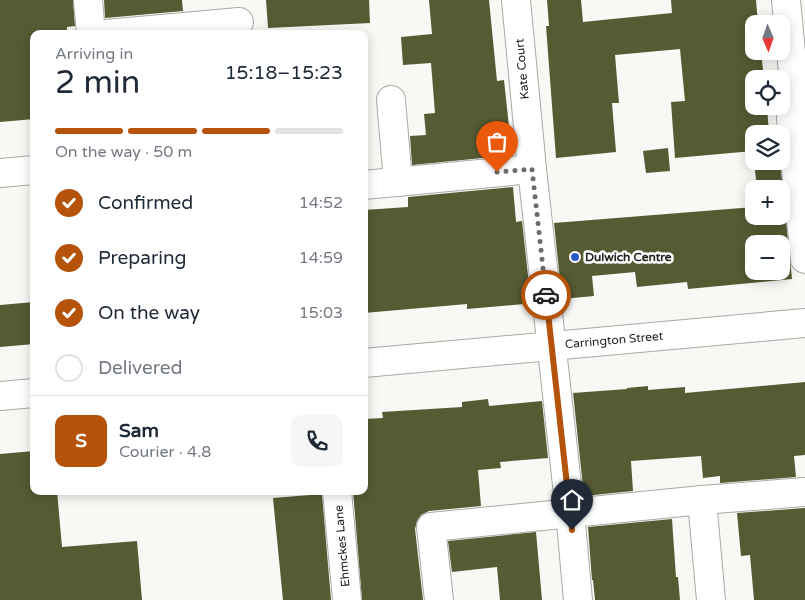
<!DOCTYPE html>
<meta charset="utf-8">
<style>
:root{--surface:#fff;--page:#f6f6f7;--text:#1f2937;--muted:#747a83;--line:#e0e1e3;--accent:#b45309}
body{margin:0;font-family:"Varela Round",sans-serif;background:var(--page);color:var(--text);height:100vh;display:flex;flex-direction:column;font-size:19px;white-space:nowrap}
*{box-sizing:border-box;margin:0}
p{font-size:16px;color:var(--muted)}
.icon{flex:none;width:28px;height:28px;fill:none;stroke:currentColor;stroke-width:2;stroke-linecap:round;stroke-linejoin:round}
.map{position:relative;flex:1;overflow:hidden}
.panel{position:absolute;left:30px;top:30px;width:338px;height:465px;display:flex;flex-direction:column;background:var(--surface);border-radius:10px;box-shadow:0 2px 12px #0003}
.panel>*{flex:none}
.needle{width:32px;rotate:178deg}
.fabs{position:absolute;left:745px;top:15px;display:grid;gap:10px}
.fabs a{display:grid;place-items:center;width:45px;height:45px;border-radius:10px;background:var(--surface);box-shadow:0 2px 12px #0003;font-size:25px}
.pin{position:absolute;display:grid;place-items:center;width:42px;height:42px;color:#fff;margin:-51px -21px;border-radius:50% 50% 50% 0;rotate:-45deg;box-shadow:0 0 5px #0007}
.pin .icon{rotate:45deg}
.courier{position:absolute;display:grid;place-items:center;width:50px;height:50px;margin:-25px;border:4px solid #b45309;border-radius:50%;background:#fff;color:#222;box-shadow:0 1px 6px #0007}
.headline em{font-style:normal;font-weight:600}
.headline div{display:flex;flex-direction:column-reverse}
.headline{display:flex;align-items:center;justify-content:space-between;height:85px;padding:0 25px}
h1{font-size:32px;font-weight:600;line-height:38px}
.bar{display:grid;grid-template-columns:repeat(4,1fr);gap:8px 5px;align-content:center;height:60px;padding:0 25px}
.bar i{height:6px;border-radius:4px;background:var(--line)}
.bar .selected{background:var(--accent)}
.bar p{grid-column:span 4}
.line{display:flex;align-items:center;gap:12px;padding:0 25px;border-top:1px solid var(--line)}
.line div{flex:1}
.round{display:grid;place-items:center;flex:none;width:52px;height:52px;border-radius:10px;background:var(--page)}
ol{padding:0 25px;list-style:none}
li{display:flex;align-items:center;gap:15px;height:55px}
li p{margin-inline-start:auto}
li .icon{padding:5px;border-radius:50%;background:var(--accent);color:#fff;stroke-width:4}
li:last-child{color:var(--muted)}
li i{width:28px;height:28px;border:2px solid var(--line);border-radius:50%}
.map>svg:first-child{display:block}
.building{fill:#565b34;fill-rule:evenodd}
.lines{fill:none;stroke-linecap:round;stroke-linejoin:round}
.minor-casing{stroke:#a9aaa6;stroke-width:30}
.minor{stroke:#fff;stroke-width:28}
.done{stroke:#6c6d6a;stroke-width:5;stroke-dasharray:0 9}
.route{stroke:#b45309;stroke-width:6}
.poi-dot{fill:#2d57c6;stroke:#fff;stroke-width:2}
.labels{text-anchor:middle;stroke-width:5;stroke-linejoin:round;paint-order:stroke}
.street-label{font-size:12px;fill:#212220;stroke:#fff}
.poi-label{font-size:12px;font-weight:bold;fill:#212220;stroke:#fff;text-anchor:start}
</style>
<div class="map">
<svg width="805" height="600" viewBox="0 0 805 600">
<rect width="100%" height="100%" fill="#f8f8f4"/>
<!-- building -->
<g class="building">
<path d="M0,0H73L75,26L67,27V34H34V119L0,122Z"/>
<path d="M104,0H182L183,11L105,18Z"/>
<path d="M266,0H369L370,23L268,28Z"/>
<path d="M429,0H489L497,81L504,80L512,155L412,165L410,136L426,135L424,114L435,113L431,63L403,65L401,37L432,34Z"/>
<path d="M547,0H581L583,22L672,13L671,0H756L758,24H754V51H761L764,79H754V106H767L769,134H754V154L753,151L675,158L671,102L685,101L680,49L615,55L619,103H612L616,152L556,158L546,26H549Z"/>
<path d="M668,148L670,171L646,173L643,151Z"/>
<path d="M754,161H780L792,279L688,289L687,282L637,287L635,272L592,276L594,296L562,299L554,223L754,207V216H781V189H757ZM754,244H781V271H754Z"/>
<path d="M513,187L516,222L522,221L531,302H524V304L467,309V304L364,313V210L408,207V197Z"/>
<path d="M34,302V344L0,347V305Z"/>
<path d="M805,382V455L794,456L796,477L720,483V476L703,478L701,456L631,461L633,491L584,496L573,393L627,389V388L648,386V390L685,387V393Z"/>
<path d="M488,399L489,406L542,401L548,458L500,462L501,468L478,470L481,506L429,511L421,515L417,521L415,529L423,600H362L353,491H364V419L383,418L382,412L462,407V402Z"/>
<path d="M34,451V491H57L62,547L137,541L142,600H0V454Z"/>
<path d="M322,494L331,600H283L273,498Z"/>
<path d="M805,508V600H754L750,555L741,556L737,513Z"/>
<path d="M672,519L676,577H678L680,600H595L593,580H592L588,527Z"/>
<path d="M536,532L542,600H500L497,567L452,572L448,541Z"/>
</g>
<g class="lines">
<!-- minor casing -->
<g class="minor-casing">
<g id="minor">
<path d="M88,0L91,34"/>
<path d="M516,0L532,169L570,512L578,600"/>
<path d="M786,0L795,94L791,118L805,259"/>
<path d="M106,34L239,22"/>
<path d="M391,100L398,182"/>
<path d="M0,173L34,170"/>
<path d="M364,185L532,169"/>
<path d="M364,363L805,323"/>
<path d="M0,396L34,393"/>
<path d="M337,491L347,600"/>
<path d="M439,600L431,527L702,500"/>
<path d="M711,600L702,500L805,492"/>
</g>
</g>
<!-- minor -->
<use href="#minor" class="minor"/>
</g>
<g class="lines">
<!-- done -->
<path class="done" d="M497,172L532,169L546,295"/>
<!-- route -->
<path class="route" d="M546,295L572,530"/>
</g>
<!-- markers -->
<circle class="poi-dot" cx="575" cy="257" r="5"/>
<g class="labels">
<!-- street labels -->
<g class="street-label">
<text transform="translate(522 69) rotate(-95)" y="4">Kate Court</text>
<text transform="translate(614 340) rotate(-5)" y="4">Carrington Street</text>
<text transform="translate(342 546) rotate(-95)" y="4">Ehmckes Lane</text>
</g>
<!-- poi labels -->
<g class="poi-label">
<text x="585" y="261">Dulwich Centre</text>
</g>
</g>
</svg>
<div class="fabs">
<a><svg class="needle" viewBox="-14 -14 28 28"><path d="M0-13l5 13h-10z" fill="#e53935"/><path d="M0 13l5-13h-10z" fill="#747a83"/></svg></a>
<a><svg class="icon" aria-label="locate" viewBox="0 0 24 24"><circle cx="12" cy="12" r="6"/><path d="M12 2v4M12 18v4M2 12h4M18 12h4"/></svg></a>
<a><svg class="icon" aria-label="layers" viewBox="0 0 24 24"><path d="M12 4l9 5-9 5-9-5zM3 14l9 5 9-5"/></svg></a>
<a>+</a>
<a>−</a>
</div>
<div class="pin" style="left:497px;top:172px;background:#ea580c"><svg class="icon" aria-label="bag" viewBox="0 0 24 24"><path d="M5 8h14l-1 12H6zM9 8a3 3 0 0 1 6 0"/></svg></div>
<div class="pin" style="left:572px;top:530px;background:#1f2937"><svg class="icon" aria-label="home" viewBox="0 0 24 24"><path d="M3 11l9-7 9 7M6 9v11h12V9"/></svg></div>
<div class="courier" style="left:546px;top:295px"><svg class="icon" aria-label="car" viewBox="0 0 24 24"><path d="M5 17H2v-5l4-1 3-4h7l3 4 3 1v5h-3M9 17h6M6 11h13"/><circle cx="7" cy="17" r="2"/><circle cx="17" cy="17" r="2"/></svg></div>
<section class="panel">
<div class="headline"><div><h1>2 min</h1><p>Arriving in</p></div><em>15:18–15:23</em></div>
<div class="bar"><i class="selected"></i><i class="selected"></i><i class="selected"></i><i></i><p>On the way · 50 m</p></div>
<ol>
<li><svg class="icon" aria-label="check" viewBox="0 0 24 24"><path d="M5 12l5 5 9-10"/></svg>Confirmed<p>14:52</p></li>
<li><svg class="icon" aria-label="check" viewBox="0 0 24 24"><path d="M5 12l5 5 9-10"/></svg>Preparing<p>14:59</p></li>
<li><svg class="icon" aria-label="check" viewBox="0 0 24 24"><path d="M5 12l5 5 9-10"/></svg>On the way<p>15:03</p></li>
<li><i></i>Delivered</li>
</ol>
<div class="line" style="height:90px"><b class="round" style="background:var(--accent);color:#fff">S</b><div><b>Sam</b><p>Courier · 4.8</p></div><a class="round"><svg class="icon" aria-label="phone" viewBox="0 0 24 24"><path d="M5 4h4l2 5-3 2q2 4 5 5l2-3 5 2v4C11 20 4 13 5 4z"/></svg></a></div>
</section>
</div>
